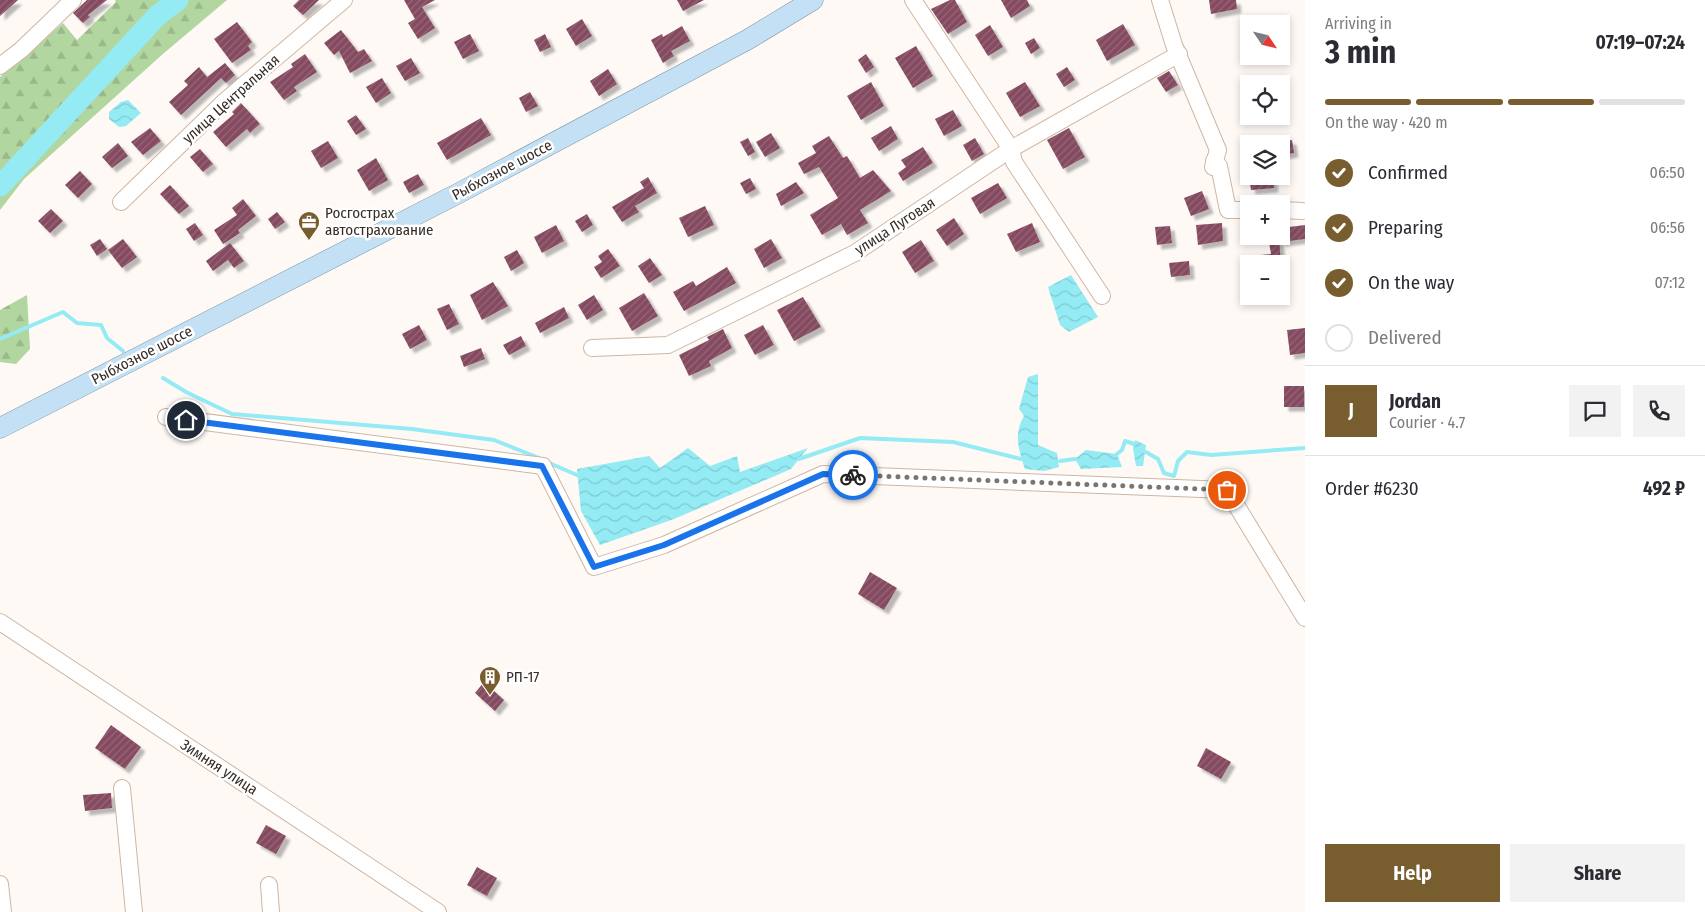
<!DOCTYPE html>
<meta charset="utf-8">
<style>
:root{--surface:#fff;--page:#f2f2f3;--text:#2b2b33;--muted:#7c7c81;--line:#e1e1e2;--accent:#785d2f}
body{margin:0;font-family:"Fira Sans Condensed",sans-serif;background:var(--page);color:var(--text);height:100vh;display:flex;flex-direction:column;font-size:19px;white-space:nowrap}
*{box-sizing:border-box;margin:0}
p{font-size:16px;color:var(--muted)}
.icon{flex:none;width:28px;height:28px;fill:none;stroke:currentColor;stroke-width:2;stroke-linecap:round;stroke-linejoin:round}
.map{position:relative;flex:1;overflow:hidden}
.details{display:flex;flex-direction:column;background:var(--surface);width:400px}
.details>*{flex:none}
.needle{width:32px;rotate:125deg}
.controls{position:absolute;left:1240px;top:15px;display:grid;gap:10px}
.controls a{display:grid;place-items:center;width:50px;height:50px;border-radius:0px;background:var(--surface);box-shadow:0 2px 8px #0003;font-size:25px}
.pin{position:absolute;display:grid;place-items:center;width:42px;height:42px;color:#fff;margin:-21px;border:2px solid #fff;border-radius:50%;box-shadow:0 1px 5px #0007}
.courier{position:absolute;display:grid;place-items:center;width:50px;height:50px;margin:-25px;border:4px solid #1a73e8;border-radius:50%;background:#fff;color:#222;box-shadow:0 1px 6px #0007}
.overview em{font-style:normal;font-weight:700}
.overview div{display:flex;flex-direction:column-reverse}
.overview{display:flex;align-items:center;justify-content:space-between;height:85px;padding:0 20px}
h1{font-size:32px;font-weight:700;line-height:38px}
.bar{display:grid;grid-template-columns:repeat(4,1fr);gap:8px 5px;align-content:center;height:60px;padding:0 20px}
.bar i{height:6px;border-radius:4px;background:var(--line)}
.bar .current{background:var(--accent)}
.bar p{grid-column:span 4}
.line{display:flex;align-items:center;gap:12px;padding:0 20px;border-top:1px solid var(--line)}
.line div{flex:1}
.round{display:grid;place-items:center;flex:none;width:52px;height:52px;border-radius:0px;background:var(--page)}
ol{padding:0 20px;list-style:none}
li{display:flex;align-items:center;gap:15px;height:55px}
li p{margin-inline-start:auto}
li .icon{padding:5px;border-radius:50%;background:var(--accent);color:#fff;stroke-width:4}
li:last-child{color:var(--muted)}
li i{width:28px;height:28px;border:2px solid var(--line);border-radius:50%}
.action{display:flex;gap:10px;margin-top:auto;padding:10px 20px}
.action a{flex:1;height:58px;border-radius:0px;background:var(--accent);color:#fff;font-size:20px;font-weight:700;line-height:58px;text-align:center}
.action a+a{background:var(--page);color:var(--text)}
main{display:flex;flex:1;min-height:0}
.map>svg:first-child{display:block}
.forest{fill:url(#forest-firs)}
.water{fill:url(#water-waves)}
.lines{fill:none;stroke-linecap:round;stroke-linejoin:round}
.stream{stroke:#94ebf4;stroke-width:4}
.river{stroke:#94ebf4;stroke-width:21}
.building{fill:url(#building-hatch);filter:url(#shadow)}
.minor-casing{stroke:#ceb6a3;stroke-width:18}
.major-casing{stroke:#7894a7;stroke-width:21}
.minor{stroke:#fff;stroke-width:16}
.major{stroke:#c3e0f4;stroke-width:20}
.done{stroke:#7c746e;stroke-width:5;stroke-dasharray:0 9}
.route{stroke:#1a73e8;stroke-width:6}
.labels{text-anchor:middle;stroke-width:5;stroke-linejoin:round;paint-order:stroke}
.street-label{font-size:15px;fill:#362d26;stroke:#fff}
.poi-label{font-size:15px;fill:#362d26;stroke:#fff;text-anchor:start}
</style>
<main>
<div class="map">
<svg width="1305" height="912" viewBox="0 0 1305 912">
<defs>
<pattern id="forest-firs" width="22" height="20" patternUnits="userSpaceOnUse" patternTransform="scale(1.25)"><rect width="22" height="20" fill="#b2d69f"/><path d="M5 1l3.5 6h-7zM16 11l3.5 6h-7z" fill="#9ab889"/></pattern>
<pattern id="water-waves" width="16" height="10" patternUnits="userSpaceOnUse" patternTransform="scale(1.25)"><rect width="16" height="10" fill="#94ebf4"/><path d="M0 5q4-4 8 0t8 0" fill="none" stroke="#80cad1"/></pattern>
<pattern id="building-hatch" width="6" height="6" patternUnits="userSpaceOnUse" patternTransform="scale(1.25)"><rect width="6" height="6" fill="#854a61"/><path d="M-1 1l2-2M0 6l6-6M5 7l2-2" fill="none" stroke="#946878"/></pattern>
<filter id="shadow"><feDropShadow dx="4.5" dy="4.5" stdDeviation="1" flood-color="#0004"/></filter>
</defs>
<rect width="100%" height="100%" fill="#fef9f5"/>
<!-- forest -->
<g class="forest">
<path d="M115,0H227L164,53L24,179L0,210V77L63,23L77,40L116,2Z"/>
<path d="M27,295L30,349L16,364L0,362V310Z"/>
</g>
<!-- water -->
<g class="water">
<path d="M128,100L141,113L126,126L119,127L109,119V112L121,102Z"/>
<path d="M1071,275L1098,317L1069,332L1060,325L1048,287Z"/>
<path d="M1038,374V445L1057,453L1059,467L1044,471L1025,469C1019,451 1013,434 1024,416L1019,409L1028,377Z"/>
<path d="M1135,440L1146,445L1143,466H1136L1133,449Z"/>
<path d="M688,448L710,466L737,456L740,472L808,448L791,469L674,519L600,545L581,511L577,469L649,456L660,468Z"/>
<path d="M1086,450L1117,454L1122,467L1081,469L1075,459Z"/>
</g>
<g class="lines">
<!-- stream -->
<g class="stream">
<path d="M0,339L63,312L77,323L101,325L107,338L123,351"/>
<path d="M163,378L186,392L232,414L412,429L494,440L539,458"/>
<path d="M1146,452L1158,459L1164,473L1174,476L1178,461L1187,452L1211,455L1305,448"/>
<path d="M1117,454L1122,450L1125,441L1134,444"/>
<path d="M799,459L860,438L953,442L1021,459"/>
<path d="M1060,461L1075,459"/>
<path d="M547,462L577,475"/>
</g>
<!-- river -->
<path class="river" d="M0,186L158,15L178,0"/>
</g>
<!-- building -->
<g class="building">
<path d="M0,0H18L0,16Z"/>
<path d="M87,0H107L88,15L90,17L83,23L73,13Z"/>
<path d="M299,0H319L303,15L293,6Z"/>
<path d="M404,0H435L422,7L435,28L418,39L408,23L415,19Z"/>
<path d="M677,0H704L683,11Z"/>
<path d="M950,0H955L967,22L948,34L931,9Z"/>
<path d="M1001,0H1027L1030,6L1011,18Z"/>
<path d="M1209,0H1236L1237,9L1211,14Z"/>
<path d="M582,19L592,36L576,46L566,29Z"/>
<path d="M237,22L252,42L248,46L251,50L232,63L214,39Z"/>
<path d="M1123,24L1135,45L1107,61L1096,40Z"/>
<path d="M990,25L1003,47L988,56L975,35Z"/>
<path d="M682,26L690,41L671,51L674,56L663,63L651,40L662,34L663,37Z"/>
<path d="M341,30L358,52L364,49L372,61L350,73L339,51L334,55L324,43Z"/>
<path d="M470,34L479,51L463,59L454,42Z"/>
<path d="M545,34L551,47L540,52L534,40Z"/>
<path d="M1034,38L1040,48L1031,54L1025,43Z"/>
<path d="M916,46L933,76L913,88L895,58Z"/>
<path d="M305,54L317,72L294,87L297,91L284,100L270,82L293,67L291,64Z"/>
<path d="M866,54L874,67L866,73L858,60Z"/>
<path d="M411,58L420,73L405,81L396,66Z"/>
<path d="M225,63L235,75L226,83L221,78L181,115L169,102L188,85L184,81L199,67L207,77Z"/>
<path d="M1067,67L1075,80L1064,87L1056,74Z"/>
<path d="M608,69L617,84L599,96L590,81Z"/>
<path d="M1169,71L1178,85L1166,92L1157,78Z"/>
<path d="M382,78L391,93L376,103L366,87Z"/>
<path d="M871,82L884,106L861,120L847,96Z"/>
<path d="M1025,82L1040,106L1020,117L1006,93Z"/>
<path d="M530,92L538,106L526,112L519,98Z"/>
<path d="M241,103L260,124L250,133L247,129L226,147L213,132L234,114L232,112Z"/>
<path d="M953,110L962,126L944,136L935,119Z"/>
<path d="M356,115L366,129L356,135L347,121Z"/>
<path d="M481,118L491,135L447,160L437,143Z"/>
<path d="M891,126L898,139L879,151L871,138Z"/>
<path d="M150,128L161,141L143,155L131,142Z"/>
<path d="M1069,128L1085,157L1063,169L1047,140Z"/>
<path d="M771,133L780,148L765,157L756,142Z"/>
<path d="M829,136L843,158L847,156L860,178L873,170L891,191L860,210L868,223L847,235L841,224L822,235L810,215L838,198L819,167L804,174L798,163L816,153L812,146Z"/>
<path d="M748,138L755,152L748,156L740,142Z"/>
<path d="M975,138L984,154L972,161L963,145Z"/>
<path d="M1292,140L1294,153L1281,155V141Z"/>
<path d="M328,141L338,158L321,168L311,151Z"/>
<path d="M118,143L128,156L112,168L102,157Z"/>
<path d="M923,147L933,163L903,181L898,173L906,167L901,160Z"/>
<path d="M200,149L213,164L203,172L190,157Z"/>
<path d="M376,158L388,180L369,191L357,170Z"/>
<path d="M80,171L92,184L78,198L65,185Z"/>
<path d="M418,174L424,185L409,193L403,182Z"/>
<path d="M1249,176H1273L1274,188L1251,190Z"/>
<path d="M648,177L657,193L635,206L639,212L622,222L612,207L644,188L640,182Z"/>
<path d="M750,178L756,189L746,194L740,183Z"/>
<path d="M796,182L804,193L781,206L776,194Z"/>
<path d="M998,183L1007,198L980,214L971,198Z"/>
<path d="M170,185L189,206L179,214L160,194Z"/>
<path d="M1202,191L1209,209L1191,216L1184,198Z"/>
<path d="M243,199L256,216L238,230L240,233L223,244L214,230L237,215L232,208Z"/>
<path d="M705,206L714,225L688,237L679,218Z"/>
<path d="M51,209L63,221L50,233L38,221Z"/>
<path d="M277,212L285,222L275,229L268,219Z"/>
<path d="M587,214L593,225L582,232L575,221Z"/>
<path d="M954,218L964,234L947,246L936,230Z"/>
<path d="M195,223L203,235L194,241L186,229Z"/>
<path d="M1032,223L1040,242L1016,252L1007,234Z"/>
<path d="M1222,223L1223,241L1198,245L1196,225Z"/>
<path d="M556,225L564,241L542,253L534,237Z"/>
<path d="M1305,225V239L1281,242V228Z"/>
<path d="M1170,226L1172,243L1157,245L1155,227Z"/>
<path d="M1268,236H1279L1281,264H1262L1261,255L1271,254Z"/>
<path d="M100,239L107,249L97,256L90,245Z"/>
<path d="M123,239L137,257L122,268L108,250Z"/>
<path d="M771,239L782,258L764,268L754,249Z"/>
<path d="M921,240L934,261L915,273L902,252Z"/>
<path d="M230,243L244,261L234,268L228,260L213,271L206,261Z"/>
<path d="M608,249L620,266L601,278L594,267L602,262L598,256Z"/>
<path d="M517,250L524,263L511,271L504,257Z"/>
<path d="M650,258L662,275L649,283L638,266Z"/>
<path d="M1189,261L1190,275L1171,277L1169,263Z"/>
<path d="M727,267L736,283L684,311L673,292L693,281L696,286Z"/>
<path d="M493,282L508,306L482,320L470,295Z"/>
<path d="M644,293L658,316L632,331L619,308Z"/>
<path d="M594,295L603,310L587,320L578,305Z"/>
<path d="M803,297L821,327L794,341L777,310Z"/>
<path d="M449,304L459,324L447,330L437,309Z"/>
<path d="M564,307L569,318L540,333L535,323Z"/>
<path d="M419,325L427,340L410,349L402,334Z"/>
<path d="M763,325L774,345L755,355L744,335Z"/>
<path d="M1305,328V353L1290,355L1287,330Z"/>
<path d="M723,329L732,348L709,361L711,366L689,376L679,355L709,340L707,337Z"/>
<path d="M521,336L526,346L509,355L503,345Z"/>
<path d="M481,348L485,359L464,367L460,356Z"/>
<rect x="1284" y="386" width="20" height="21"/>
<path d="M870,572L897,588L884,610L858,594Z"/>
<path d="M484,682L504,700L495,711L475,693Z"/>
<path d="M111,725L141,747L125,769L95,748Z"/>
<path d="M1206,748L1231,762L1221,779L1197,766Z"/>
<path d="M111,793L112,808L85,811L83,795Z"/>
<path d="M266,825L286,836L276,854L256,843Z"/>
<path d="M477,867L497,878L487,896L467,885Z"/>
</g>
<g class="lines">
<!-- minor casing -->
<g class="minor-casing">
<g id="minor">
<path d="M913,0L1011,149L1014,162L1102,296"/>
<path d="M1160,0L1174,45L1218,150L1213,167"/>
<path d="M0,66L21,50L73,0"/>
<path d="M1214,161L1219,166L1228,210H1249"/>
<path d="M121,202L226,100L344,0"/>
<path d="M1281,210L1302,211"/>
<path d="M592,348L668,345L855,253L1011,149L1179,54"/>
<path d="M166,417L543,466L594,567L664,545L823,474L1227,490L1305,618"/>
<path d="M0,622L438,912"/>
<path d="M122,788L134,912"/>
<path d="M0,884L3,912"/>
<path d="M269,885L271,912"/>
</g>
</g>
<!-- major casing -->
<g class="major-casing">
<path id="major" d="M0,428L459,193L747,40L813,0"/>
</g>
<!-- minor -->
<use href="#minor" class="minor"/>
<!-- major -->
<use href="#major" class="major"/>
</g>
<g class="lines">
<!-- done -->
<path class="done" d="M853,475L1227,490"/>
<!-- route -->
<path class="route" d="M186,420L542,466L594,567L664,545L823,474L853,475"/>
</g>
<!-- icons -->
<defs>
<g id="office-pin" transform="scale(1.125)"><path d="M0 17L-7.5 6A9.5 9.5 0 1 1 7.5 6Z" fill="#785d2f" stroke="#fff"/><path d="M-6-3h4V-5.5h4V-3h4V5H-6ZM-1-4.5V-3h2v-1.5ZM-6 0V1H6V0Z" fill="#fff"/></g>
<g id="building-pin" transform="scale(1.125)"><path d="M0 17L-7.5 6A9.5 9.5 0 1 1 7.5 6Z" fill="#785d2f" stroke="#fff"/><path d="M-4-6H4V6H1V3H-1V6H-4ZM-2.5-4.3h1.7v1.8h-1.7ZM.8-4.3h1.7v1.8H.8ZM-2.5-1h1.7V.8h-1.7ZM.8-1h1.7V.8H.8Z" fill="#fff"/></g>
</defs>
<g fill-rule="evenodd">
<use href="#office-pin" x="309" y="222"/>
<use href="#building-pin" x="490" y="677"/>
</g>
<g class="labels">
<!-- street labels -->
<g class="street-label">
<text transform="translate(231 99) rotate(-42)" y="5">улица Центральная</text>
<text transform="translate(502 170) rotate(-28)" y="5">Рыбхозное шоссе</text>
<text transform="translate(895 226) rotate(-33)" y="5">улица Луговая</text>
<text transform="translate(142 355) rotate(-27)" y="5">Рыбхозное шоссе</text>
<text transform="translate(219 767) rotate(33)" y="5">Зимняя улица</text>
</g>
<!-- poi labels -->
<g class="poi-label">
<text x="325" y="218">Росгострах<tspan x="325" dy="17">автострахование</tspan></text>
<text x="506" y="682">РП-17</text>
</g>
</g>
</svg>
<div class="controls">
<a><svg class="needle" viewBox="-14 -14 28 28"><path d="M0-13l5 13h-10z" fill="#e53935"/><path d="M0 13l5-13h-10z" fill="#7c7c81"/></svg></a>
<a><svg class="icon" aria-label="locate" viewBox="0 0 24 24"><circle cx="12" cy="12" r="6"/><path d="M12 2v4M12 18v4M2 12h4M18 12h4"/></svg></a>
<a><svg class="icon" aria-label="layers" viewBox="0 0 24 24"><path d="M12 4l9 5-9 5-9-5zM3 14l9 5 9-5"/></svg></a>
<a>+</a>
<a>−</a>
</div>
<div class="pin" style="left:1227px;top:490px;background:#ea580c"><svg class="icon" aria-label="bag" viewBox="0 0 24 24"><path d="M5 8h14l-1 12H6zM9 8a3 3 0 0 1 6 0"/></svg></div>
<div class="pin" style="left:186px;top:420px;background:#1f2937"><svg class="icon" aria-label="home" viewBox="0 0 24 24"><path d="M3 11l9-7 9 7M6 9v11h12V9"/></svg></div>
<div class="courier" style="left:853px;top:475px"><svg class="icon" aria-label="bike" viewBox="0 0 24 24"><circle cx="6" cy="16" r="4"/><circle cx="18" cy="16" r="4"/><path d="M6 16l4-8h5l3 8M10 8l3 8H6M13 5h3"/></svg></div>
</div>
<section class="details">
<div class="overview"><div><h1>3 min</h1><p>Arriving in</p></div><em>07:19–07:24</em></div>
<div class="bar"><i class="current"></i><i class="current"></i><i class="current"></i><i></i><p>On the way · 420 m</p></div>
<ol>
<li><svg class="icon" aria-label="check" viewBox="0 0 24 24"><path d="M5 12l5 5 9-10"/></svg>Confirmed<p>06:50</p></li>
<li><svg class="icon" aria-label="check" viewBox="0 0 24 24"><path d="M5 12l5 5 9-10"/></svg>Preparing<p>06:56</p></li>
<li><svg class="icon" aria-label="check" viewBox="0 0 24 24"><path d="M5 12l5 5 9-10"/></svg>On the way<p>07:12</p></li>
<li><i></i>Delivered</li>
</ol>
<div class="line" style="height:90px"><b class="round" style="background:var(--accent);color:#fff">J</b><div><b>Jordan</b><p>Courier · 4.7</p></div><a class="round"><svg class="icon" aria-label="chat" viewBox="0 0 24 24"><path d="M4 5h16v11H9l-5 4z"/></svg></a><a class="round"><svg class="icon" aria-label="phone" viewBox="0 0 24 24"><path d="M5 4h4l2 5-3 2q2 4 5 5l2-3 5 2v4C11 20 4 13 5 4z"/></svg></a></div>
<div class="line" style="height:65px"><div>Order #6230</div><b>492 ₽</b></div>
<div class="action"><a>Help</a><a>Share</a></div>
</section>
</main>
